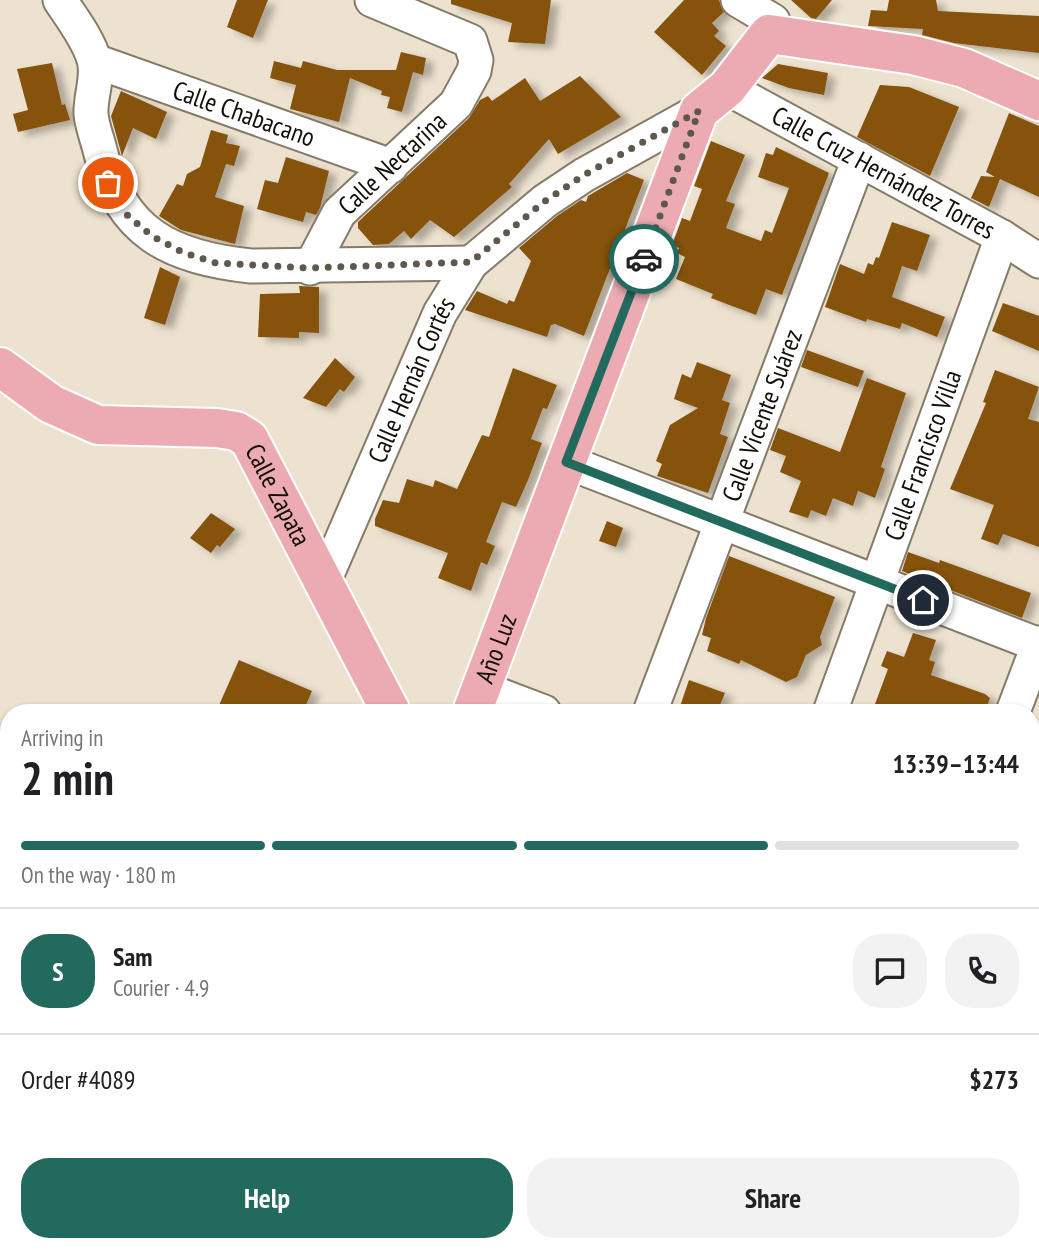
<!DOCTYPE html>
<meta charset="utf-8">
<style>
:root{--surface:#fff;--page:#f2f2f2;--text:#202124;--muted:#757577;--line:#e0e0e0;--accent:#22695e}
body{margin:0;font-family:"PT Sans Narrow",sans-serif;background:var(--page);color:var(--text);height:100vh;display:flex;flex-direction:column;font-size:26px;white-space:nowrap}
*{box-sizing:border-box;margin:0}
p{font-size:23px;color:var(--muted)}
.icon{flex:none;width:38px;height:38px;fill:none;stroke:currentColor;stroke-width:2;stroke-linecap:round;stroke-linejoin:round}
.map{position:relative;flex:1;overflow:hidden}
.panel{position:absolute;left:0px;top:704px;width:1040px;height:548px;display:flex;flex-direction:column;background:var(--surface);border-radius:28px 28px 0 0;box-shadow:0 2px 5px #0004}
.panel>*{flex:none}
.pin{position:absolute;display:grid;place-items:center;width:60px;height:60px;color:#fff;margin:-30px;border:4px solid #fff;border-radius:50%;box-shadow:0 2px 7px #0007}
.courier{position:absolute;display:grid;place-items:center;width:70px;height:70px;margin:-35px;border:5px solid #22695e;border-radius:50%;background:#fff;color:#222;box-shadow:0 2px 9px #0007}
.summary em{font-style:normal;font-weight:700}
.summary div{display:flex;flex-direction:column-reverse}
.summary{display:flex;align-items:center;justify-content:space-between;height:119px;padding:0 21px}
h1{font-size:46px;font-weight:700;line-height:52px}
.bar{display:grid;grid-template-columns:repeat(4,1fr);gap:10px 7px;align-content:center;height:84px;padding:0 21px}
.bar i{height:9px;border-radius:5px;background:var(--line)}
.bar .on{background:var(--accent)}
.bar p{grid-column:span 4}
.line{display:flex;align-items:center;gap:18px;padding:0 21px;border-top:2px solid var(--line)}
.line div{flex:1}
.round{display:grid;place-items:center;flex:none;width:74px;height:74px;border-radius:28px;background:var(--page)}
.cta{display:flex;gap:14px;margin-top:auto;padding:14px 21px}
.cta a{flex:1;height:80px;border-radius:28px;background:var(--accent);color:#fff;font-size:28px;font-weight:700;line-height:80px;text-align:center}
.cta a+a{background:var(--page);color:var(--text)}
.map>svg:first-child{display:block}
.building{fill:#865211;filter:url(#shadow)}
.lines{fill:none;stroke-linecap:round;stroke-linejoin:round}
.minor-casing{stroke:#857b69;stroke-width:37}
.major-casing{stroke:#fff;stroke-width:42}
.minor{stroke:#fff;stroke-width:33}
.major{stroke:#ecabb2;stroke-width:38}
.done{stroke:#5f584e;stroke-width:7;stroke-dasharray:0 12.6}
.route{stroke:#22695e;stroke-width:9}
.labels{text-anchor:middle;stroke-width:7;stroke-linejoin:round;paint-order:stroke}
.street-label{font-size:26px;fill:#120e08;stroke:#fff}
</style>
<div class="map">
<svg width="1039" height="1251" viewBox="0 0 1039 1251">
<defs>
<filter id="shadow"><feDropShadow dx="8" dy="4.5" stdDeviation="3.5" flood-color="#0004"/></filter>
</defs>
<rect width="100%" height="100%" fill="#ede2cf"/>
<!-- building -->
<g class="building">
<path d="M237,0H268L253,38L227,27Z"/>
<path d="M451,0H551L545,44L508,42L512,23L451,4Z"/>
<path d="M684,0H719L724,12L712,23L719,31L714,36L726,46L702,75L654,32Z"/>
<path d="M791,0H832L816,19L811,18Z"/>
<path d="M889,0H936L938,11L1039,16V53L954,43L922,35L923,29L868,26L871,10L887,11Z"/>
<path d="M401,52L426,58L423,75L413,72L402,112L387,108L390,97L381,95L382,91L350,78L339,122L290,109L296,85L270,78L274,61L301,68L303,61L337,70H396Z"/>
<path d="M52,63L62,105L65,104L70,120L18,132L13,114L28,110L17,69Z"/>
<path d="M778,64L828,73L824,95L789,88L762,78Z"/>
<path d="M580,76L621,117L558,154L549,139L509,184L512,187L454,237L430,220L411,239L404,231L389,244L373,245L358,228V222L469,118L480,100L488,96L492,101L525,78L540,101Z"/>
<path d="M880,85L909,87L959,107L930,176L857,137Z"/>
<path d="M121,91L167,112L156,139L133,128L122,156L111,116Z"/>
<path d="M1009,113L1039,126V197L1000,179L989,207L971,198L981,176L995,177L986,172Z"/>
<path d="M211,130L228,135L226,143L240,146L234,166L226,164L215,197L244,206L235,244L181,230L159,216L177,184L183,186L187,174L200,167Z"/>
<path d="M711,141L745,155L726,201L735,204L726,228L761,241L765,230L772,233L789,188L758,177L766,153L773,155L776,147L829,173L782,295L766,289L756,315L711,298L713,294L676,279L685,257L677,253L679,248L672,245L682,218L690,221L702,189L694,186Z"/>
<path d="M286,157L329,171L320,208L316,215L306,212L303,222L257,209L265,180L278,183Z"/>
<path d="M627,173L644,180L584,336L555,324L551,325L547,337L465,310L477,291L507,304L509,300L514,302L531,261L519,248L557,216L581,200L586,202L588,196Z"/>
<path d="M892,222L930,235L917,271L902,266L892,297L945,317L937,337L902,323L900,329L867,319L866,322L825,307L840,264L864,274L868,263L873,265L876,257L879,258Z"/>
<path d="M160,267L180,277L165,325L144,318Z"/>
<path d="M299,286L319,287V333L299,332V338L258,337L260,294L300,293Z"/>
<path d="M1003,303L1039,316V351L992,331Z"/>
<path d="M807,350L864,371L858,387L801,367Z"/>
<path d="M335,358L355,377L344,392L340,389L326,407L303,398Z"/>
<path d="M697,362L731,375L722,400L730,403L720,434L728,437L708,493L657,476L662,464L656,461L670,425L698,408L674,399L682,374L691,378Z"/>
<path d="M513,368L557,385L547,409L543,408L531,439L542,443L528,480L516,507L502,502L486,542L495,546L487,565L481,562L471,591L438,578L448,553L375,526V519L383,500L399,503L407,479L433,487L435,480L457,489L482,435L489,437Z"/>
<path d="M995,370L1039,387L1028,419L1039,422V547L1003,534L998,545L981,539L994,505L950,489L986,403L983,402Z"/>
<path d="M867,378L906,393L881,467L885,469L875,498L858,491L853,506L833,498L826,516L811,510L808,518L789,512L801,481L780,472L786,456L770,450L778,428L840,452Z"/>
<path d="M211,513L235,529L220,547L217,545L211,553L190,538Z"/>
<path d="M607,521L623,528L616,547L599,541Z"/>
<path d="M908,552L939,563L940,560L1031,593L1022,618L902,571Z"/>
<path d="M729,556L835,597L820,637L822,645L806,655L797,677L786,682L741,660L739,664L707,651L711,638L702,635L706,618Z"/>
<path d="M913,633L936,640L929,660L935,662L931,675L985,694L990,698L985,712H872L888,669L881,666L887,651L904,657Z"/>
<path d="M239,660L312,691L303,712H216Z"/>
<path d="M689,680L725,693L717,712H678Z"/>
</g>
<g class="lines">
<!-- minor casing -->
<g class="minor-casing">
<g id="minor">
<path d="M60,0C71,17 89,40 94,60C99,76 90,97 91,114C92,126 97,138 100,150C120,233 171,258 251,266L471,263"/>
<path d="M738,0L773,21"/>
<path id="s1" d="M95,61L391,166"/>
<path id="s2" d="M727,88L1002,237L1039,261"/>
<path id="s3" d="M310,268L339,213L456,104L474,71L476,60L470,41L372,0"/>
<path d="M567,462L1039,645"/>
<path id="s4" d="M325,579L440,313L471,263L545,201L584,175L699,111"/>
<path d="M481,688L544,712"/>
<path id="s5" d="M650,712L859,159"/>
<path id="s6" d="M830,712L1002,237"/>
<path d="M1013,712L1039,643"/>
<path d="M1031,898L1039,901"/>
<path d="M1031,1148L1039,1126"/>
<path d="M1031,1218L1039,1216"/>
<path d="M978,1251L990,1242"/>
</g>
</g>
<!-- major casing -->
<g class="major-casing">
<g id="major">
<path id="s7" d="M0,367L51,404L98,425L217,428L236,431L249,439L391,712"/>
<path id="s8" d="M472,712L699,111L727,88L769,34L913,55L964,68L1039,101"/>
</g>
</g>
<!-- minor -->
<use href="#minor" class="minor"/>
<!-- major -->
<use href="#major" class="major"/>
</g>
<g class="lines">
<!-- done -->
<path class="done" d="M108,183L126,214L152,236L182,252L216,263L310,268L471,262L545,201L584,175L699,111L644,259"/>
<!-- route -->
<path class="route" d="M644,259L566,462L923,600"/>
</g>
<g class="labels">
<!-- street labels -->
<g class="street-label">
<text dy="9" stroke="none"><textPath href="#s1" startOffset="158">Calle Chabacano</textPath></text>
<text dy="9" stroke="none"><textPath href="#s3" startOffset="135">Calle Nectarina</textPath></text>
<text dy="9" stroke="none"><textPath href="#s2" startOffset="178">Calle Cruz Hernández Torres</textPath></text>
<text dy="9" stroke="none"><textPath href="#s4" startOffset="217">Calle Hernán Cortés</textPath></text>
<text dy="9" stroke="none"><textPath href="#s5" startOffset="317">Calle Vicente Suárez</textPath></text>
<text dy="9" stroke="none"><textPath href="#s6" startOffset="273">Calle Francisco Villa</textPath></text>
<text dy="9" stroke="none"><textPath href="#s7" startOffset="331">Calle Zapata</textPath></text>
<text dy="9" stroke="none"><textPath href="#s8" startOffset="68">Año Luz</textPath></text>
</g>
</g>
</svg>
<div class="pin" style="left:108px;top:183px;background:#ea580c"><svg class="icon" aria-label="bag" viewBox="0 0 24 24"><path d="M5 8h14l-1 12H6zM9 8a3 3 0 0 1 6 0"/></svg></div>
<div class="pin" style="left:923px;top:600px;background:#1f2937"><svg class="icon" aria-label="home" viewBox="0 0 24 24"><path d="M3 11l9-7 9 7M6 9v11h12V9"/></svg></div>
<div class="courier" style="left:644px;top:259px"><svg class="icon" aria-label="car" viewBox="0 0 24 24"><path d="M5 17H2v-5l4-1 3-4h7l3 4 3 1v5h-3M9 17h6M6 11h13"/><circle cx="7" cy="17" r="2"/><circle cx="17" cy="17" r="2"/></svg></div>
<section class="panel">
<div class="summary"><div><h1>2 min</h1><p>Arriving in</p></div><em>13:39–13:44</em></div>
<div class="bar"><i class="on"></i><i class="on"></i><i class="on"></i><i></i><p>On the way · 180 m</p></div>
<div class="line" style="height:126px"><b class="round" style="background:var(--accent);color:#fff">S</b><div><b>Sam</b><p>Courier · 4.9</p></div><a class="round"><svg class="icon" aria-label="chat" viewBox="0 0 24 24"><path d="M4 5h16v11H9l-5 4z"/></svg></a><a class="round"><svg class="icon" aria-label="phone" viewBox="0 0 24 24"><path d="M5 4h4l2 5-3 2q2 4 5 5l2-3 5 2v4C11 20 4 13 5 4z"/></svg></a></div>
<div class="line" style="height:91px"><div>Order #4089</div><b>$273</b></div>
<div class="cta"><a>Help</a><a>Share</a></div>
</section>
</div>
